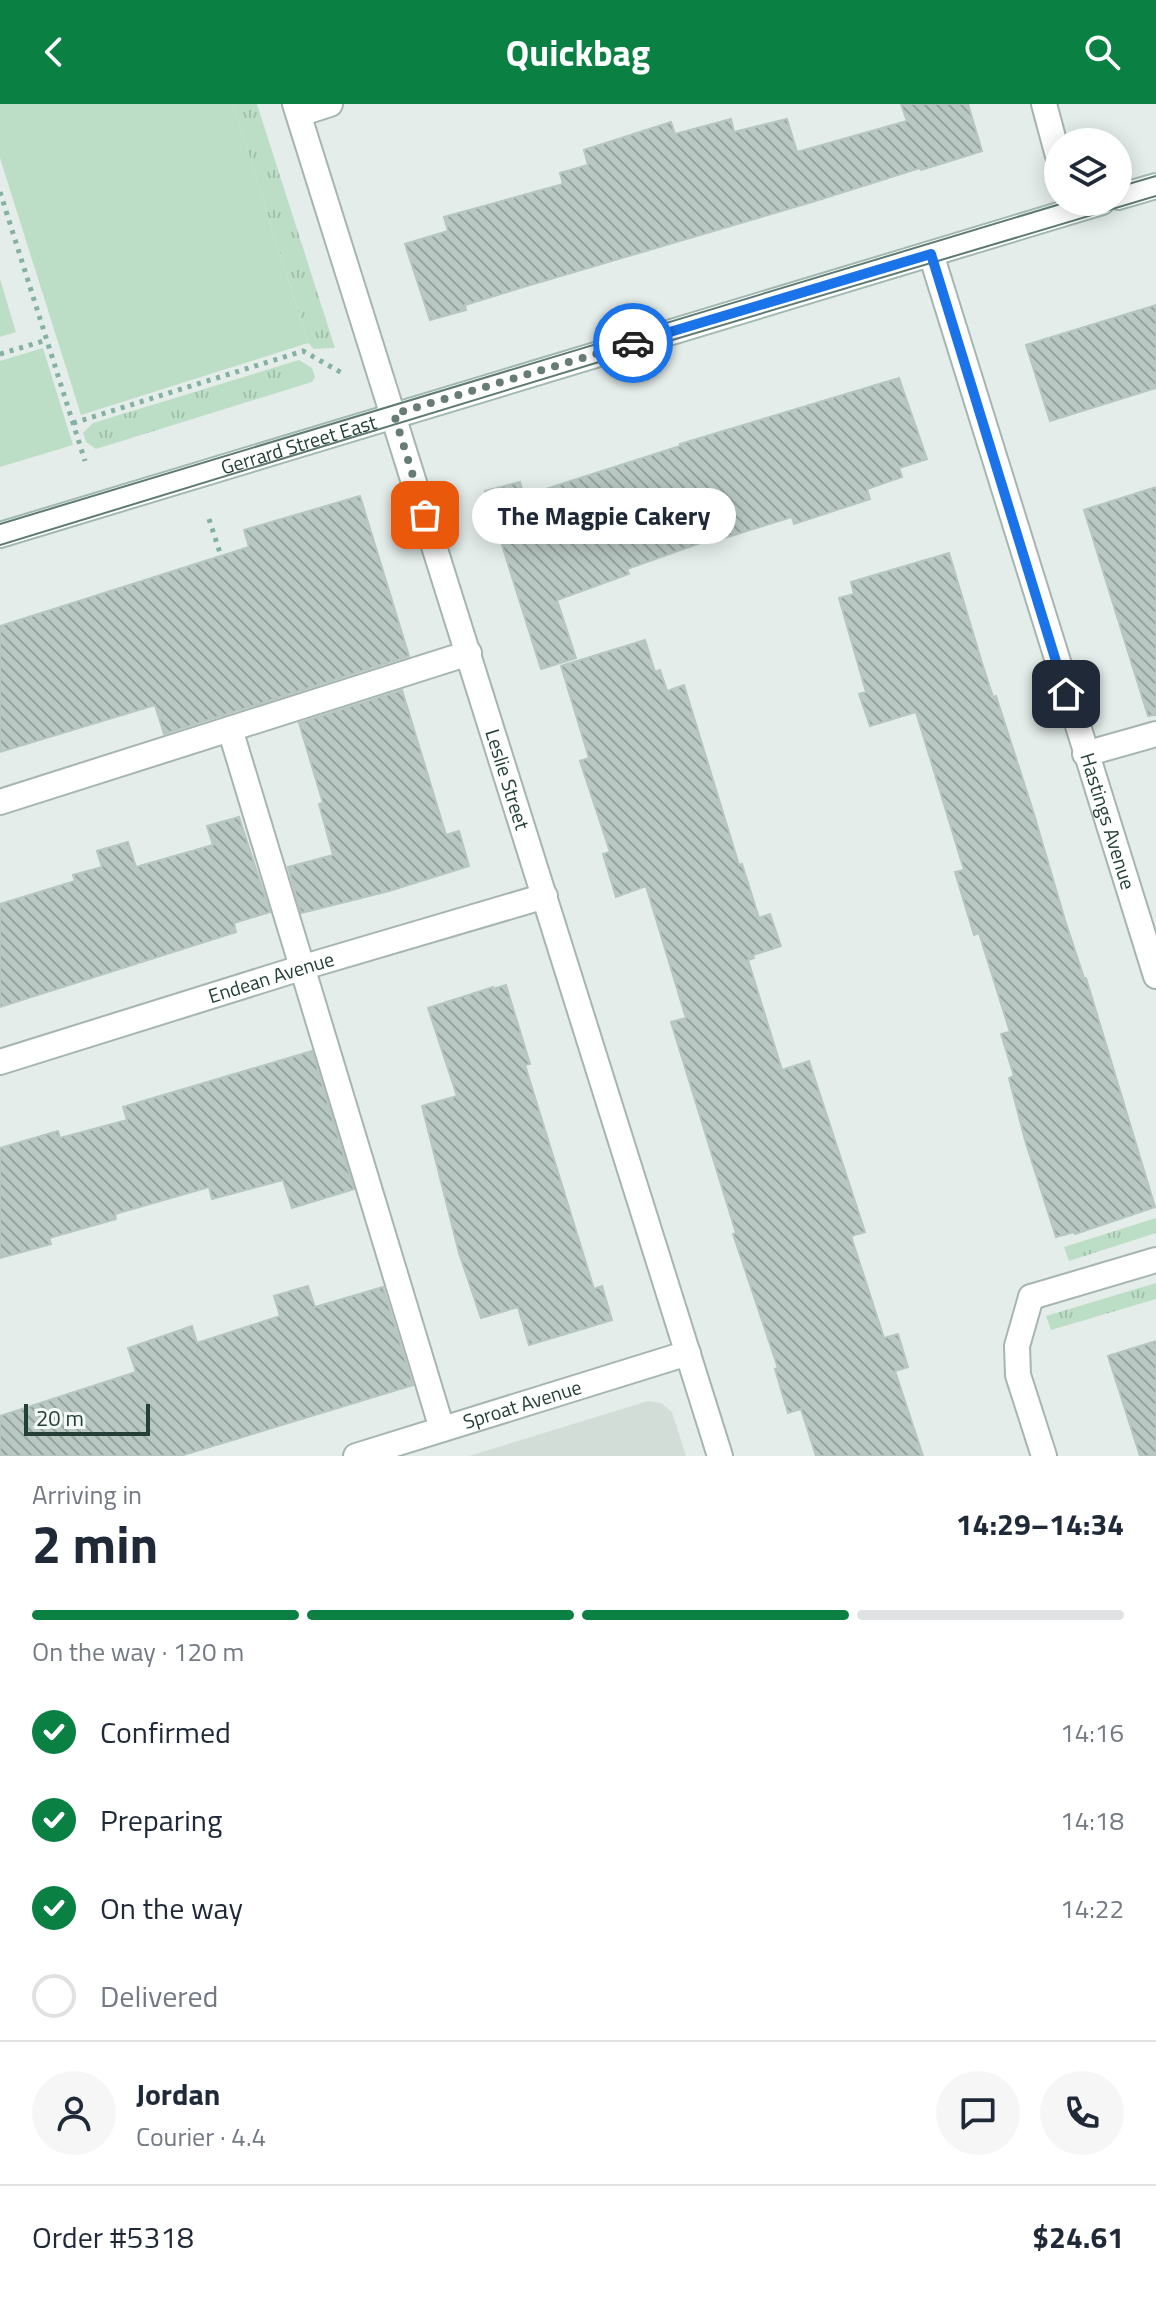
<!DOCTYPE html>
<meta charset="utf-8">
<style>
:root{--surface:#fff;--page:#f6f6f7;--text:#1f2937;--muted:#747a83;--line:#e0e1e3;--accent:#0b8043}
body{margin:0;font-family:"Titillium Web",sans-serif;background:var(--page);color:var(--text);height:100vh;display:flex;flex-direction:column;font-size:30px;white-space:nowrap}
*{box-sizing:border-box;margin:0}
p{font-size:26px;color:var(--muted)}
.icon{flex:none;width:44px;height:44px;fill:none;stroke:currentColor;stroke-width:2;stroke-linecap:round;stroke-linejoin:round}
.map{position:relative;height:1352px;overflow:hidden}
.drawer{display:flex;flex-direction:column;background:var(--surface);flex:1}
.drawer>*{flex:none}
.controls{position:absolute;left:1044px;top:24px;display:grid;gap:16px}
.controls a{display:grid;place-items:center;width:88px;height:88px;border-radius:50%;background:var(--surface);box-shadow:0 4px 20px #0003;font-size:40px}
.scale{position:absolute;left:24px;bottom:20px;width:126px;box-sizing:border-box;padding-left:8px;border:4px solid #233f37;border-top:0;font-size:22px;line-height:28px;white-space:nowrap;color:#233f37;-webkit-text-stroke:6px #f4f9f7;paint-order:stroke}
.pin{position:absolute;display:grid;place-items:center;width:68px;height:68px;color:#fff;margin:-34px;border-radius:16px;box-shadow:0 4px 12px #0006}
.courier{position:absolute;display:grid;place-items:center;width:80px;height:80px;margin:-40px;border:6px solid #1a73e8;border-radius:50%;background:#fff;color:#222;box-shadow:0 2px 10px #0007}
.bubble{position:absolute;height:56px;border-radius:28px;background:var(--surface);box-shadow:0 4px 20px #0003;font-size:26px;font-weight:700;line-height:56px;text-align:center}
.overview em{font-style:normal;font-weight:700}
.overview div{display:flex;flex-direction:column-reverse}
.overview{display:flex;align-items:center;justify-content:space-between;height:136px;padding:0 32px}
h1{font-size:52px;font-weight:700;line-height:60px}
.bar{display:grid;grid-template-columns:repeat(4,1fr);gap:12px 8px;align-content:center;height:96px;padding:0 32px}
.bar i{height:10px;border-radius:6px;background:var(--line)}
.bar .on{background:var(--accent)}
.bar p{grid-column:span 4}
.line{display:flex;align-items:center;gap:20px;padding:0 32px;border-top:2px solid var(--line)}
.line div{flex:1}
.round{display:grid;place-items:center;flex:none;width:84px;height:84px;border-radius:42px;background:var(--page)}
ol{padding:0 32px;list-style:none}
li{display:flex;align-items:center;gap:24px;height:88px}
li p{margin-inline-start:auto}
li .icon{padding:8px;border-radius:50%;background:var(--accent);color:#fff;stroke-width:4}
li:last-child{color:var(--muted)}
li i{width:44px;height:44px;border:4px solid var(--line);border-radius:50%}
header{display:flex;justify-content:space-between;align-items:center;height:104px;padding:0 32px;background:var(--accent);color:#fff;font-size:36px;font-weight:700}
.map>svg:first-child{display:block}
.built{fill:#d2ddd8}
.grass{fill:url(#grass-tufts)}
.park{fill:#bddec6}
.building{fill:url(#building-back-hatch);stroke:#b6c7c0;stroke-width:2}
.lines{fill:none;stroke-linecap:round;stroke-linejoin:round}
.service-casing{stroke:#a6b5b0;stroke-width:28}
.minor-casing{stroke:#a6b5b0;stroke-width:28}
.secondary-casing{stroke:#a2b9b1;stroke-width:28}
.path{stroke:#84b1a3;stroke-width:5;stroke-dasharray:4 6;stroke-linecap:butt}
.service{stroke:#fff;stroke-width:24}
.minor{stroke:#fff;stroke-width:24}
.secondary{stroke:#fff;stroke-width:24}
.tram{stroke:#5e7a73;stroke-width:2}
.done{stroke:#677c75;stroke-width:8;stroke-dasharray:0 14.4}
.route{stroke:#1a73e8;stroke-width:10}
.labels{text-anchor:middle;stroke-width:6;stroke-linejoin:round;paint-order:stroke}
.street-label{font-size:20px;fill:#233f37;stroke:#f4f9f7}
</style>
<header><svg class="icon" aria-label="back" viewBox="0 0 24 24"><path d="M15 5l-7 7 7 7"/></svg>Quickbag<svg class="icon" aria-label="search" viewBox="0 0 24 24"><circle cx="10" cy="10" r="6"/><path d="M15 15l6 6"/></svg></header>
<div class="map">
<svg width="1156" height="1352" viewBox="0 0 1156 1352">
<defs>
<pattern id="grass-tufts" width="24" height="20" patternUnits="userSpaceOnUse" patternTransform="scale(2)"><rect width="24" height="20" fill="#bddec6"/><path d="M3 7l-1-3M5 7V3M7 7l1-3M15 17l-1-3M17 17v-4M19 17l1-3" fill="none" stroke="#a2c0ab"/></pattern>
<pattern id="building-back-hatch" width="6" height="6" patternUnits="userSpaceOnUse" patternTransform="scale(2)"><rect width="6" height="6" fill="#b9c8c2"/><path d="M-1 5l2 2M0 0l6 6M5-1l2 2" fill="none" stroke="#96a49e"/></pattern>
</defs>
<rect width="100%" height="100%" fill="#e4ede9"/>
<!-- built -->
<path class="built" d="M648,1297L661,1299L672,1308L686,1352H469Z"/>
<!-- grass -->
<g class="grass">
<path d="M233,0H257L335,244L314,245L308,239Z"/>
<path d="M299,256L312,264L315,273L312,278L96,345L86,338L83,329L93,319Z"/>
<path d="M1156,1114V1129L1069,1157L1064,1143Z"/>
<path d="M1156,1179V1195L1051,1226L1046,1212Z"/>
</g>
<!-- park -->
<g class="park">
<path d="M0,0H233L308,239L81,311L0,54Z"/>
<path d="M0,175L16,228L0,233Z"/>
<path d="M43,244L73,341L0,363V257Z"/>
</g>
<!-- building -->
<g class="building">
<path d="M901,0H968L982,47L921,66L920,64L812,98L520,184L465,201L466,206L430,216L405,140L448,127L444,113L563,80L560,69L588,61L584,46L671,18L675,30L731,15L734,28L787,15L797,48L907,17Z"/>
<path d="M1156,201V284L1050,317L1026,241Z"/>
<path d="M899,274L927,355L899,364L902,373L867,385L870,395L794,420L792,413L718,436L717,433L627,465L629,470L557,496L576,554L541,565L485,387L520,378L524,392L680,342V340Z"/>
<path d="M1156,383V611L1148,612L1084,406Z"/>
<path d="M360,392L409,552L164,630L155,601L0,648V522L249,443L244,426Z"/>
<path d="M949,449L982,559L993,593L996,592L1033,707L1065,816L1084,874H1086L1155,1103L1075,1130L1074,1128L1056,1133L1025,1036L1009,974L1014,972L1001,930L1010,928L979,829L974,831L955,768L964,766L916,608L870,622L859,590L866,588L860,567L839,494L854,490L851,478Z"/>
<path d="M645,536L655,568L660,566L667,587L684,581L739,761L742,760L759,814L770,810L781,842L753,851L754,854L748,856L782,966L809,957L865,1128L851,1132L884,1234L898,1230L908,1263L895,1267L923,1352H816L801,1305L788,1309L775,1265L778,1264L733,1130L736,1129L671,918L686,914L646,782L616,793L603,750L610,748L580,657L589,654L561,562Z"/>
<path d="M402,586L446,731L459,727L469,762L389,787L301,809L288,763L333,751L319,700L323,699L299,619Z"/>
<path d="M239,713L270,808L234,819L236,828L0,903V800L75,777L73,771L102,763L97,747L128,738L136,763L213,741L207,722Z"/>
<path d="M506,881L530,960L525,961L594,1185L602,1182L612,1216L529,1241L518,1203L481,1214L459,1149L422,1002L457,992L428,904L493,883V885Z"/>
<path d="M312,947L354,1085L292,1104L283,1076L212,1095L209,1083L115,1110L116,1115L49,1134L51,1140L0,1154V1044L58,1027L60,1034L127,1016L123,1003Z"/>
<path d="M308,1182L315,1203L383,1183L413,1281L180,1352H0V1312L136,1268L128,1244L192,1222L197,1239L280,1212L274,1192Z"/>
<path d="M1156,1237V1352H1140L1108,1252Z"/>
</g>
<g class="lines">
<!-- service casing -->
<g class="service-casing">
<g id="service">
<path d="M299,10L330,0"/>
<path d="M230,625L442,1325"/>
<path d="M0,698L469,549"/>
<path d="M1031,1193L1017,1242L1018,1271L1044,1352"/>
</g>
</g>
<!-- minor casing -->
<g class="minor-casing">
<g id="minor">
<path id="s1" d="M295,0L720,1352"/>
<path d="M1044,0L1058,52"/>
<path id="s2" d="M931,150L1156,872"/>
<path d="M1085,650L1156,630"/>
<path id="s3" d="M0,958L304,863L545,792"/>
<path d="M1031,1193L1156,1156"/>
<path id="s4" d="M356,1352L688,1249"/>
</g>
</g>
<!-- secondary casing -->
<g class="secondary-casing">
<g id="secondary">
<path d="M1118,93L1156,82"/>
<path id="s5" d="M0,431L1102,98"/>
</g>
</g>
<!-- path -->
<g class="path">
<path d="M0,88L85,357"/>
<path d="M0,250L47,236"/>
<path d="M73,319L303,247L342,269"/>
<path d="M209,415L221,452"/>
</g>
<!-- service -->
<use href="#service" class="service"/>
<!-- minor -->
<use href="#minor" class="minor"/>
<!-- secondary -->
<use href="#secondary" class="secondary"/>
<!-- tram -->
<g class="tram">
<path d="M1118,83L1156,72"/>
<path d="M0,420L1067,98"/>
<path d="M0,441L622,251L1156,92"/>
</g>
</g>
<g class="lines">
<!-- done -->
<path class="done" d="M425,411L394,310L633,239"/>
<!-- route -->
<path class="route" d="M633,239L931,150L1066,590"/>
</g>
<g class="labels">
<!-- street labels -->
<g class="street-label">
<text dy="7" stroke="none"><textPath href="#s5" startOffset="312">Gerrard Street East</textPath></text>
<text dy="7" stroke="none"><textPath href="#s1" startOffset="708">Leslie Street</textPath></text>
<text dy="7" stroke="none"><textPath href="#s2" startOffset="594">Hastings Avenue</textPath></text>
<text dy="7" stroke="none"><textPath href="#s3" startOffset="284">Endean Avenue</textPath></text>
<text dy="7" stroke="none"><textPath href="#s4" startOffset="174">Sproat Avenue</textPath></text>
</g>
</g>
</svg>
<div class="controls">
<a><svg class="icon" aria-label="layers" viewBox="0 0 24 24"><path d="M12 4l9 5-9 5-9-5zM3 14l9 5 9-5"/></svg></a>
</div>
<div class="scale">20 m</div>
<div class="pin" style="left:425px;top:411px;background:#ea580c"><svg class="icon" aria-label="bag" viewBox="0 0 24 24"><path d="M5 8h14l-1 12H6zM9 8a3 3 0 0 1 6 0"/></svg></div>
<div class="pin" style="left:1066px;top:590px;background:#1f2937"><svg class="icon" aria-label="home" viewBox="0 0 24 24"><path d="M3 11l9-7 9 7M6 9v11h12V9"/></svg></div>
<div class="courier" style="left:633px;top:239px"><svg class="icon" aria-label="car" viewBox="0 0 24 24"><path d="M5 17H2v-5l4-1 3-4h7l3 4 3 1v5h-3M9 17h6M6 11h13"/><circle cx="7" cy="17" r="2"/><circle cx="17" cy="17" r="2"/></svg></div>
<div class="bubble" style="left:472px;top:384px;width:264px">The Magpie Cakery</div>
</div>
<section class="drawer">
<div class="overview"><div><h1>2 min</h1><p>Arriving in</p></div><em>14:29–14:34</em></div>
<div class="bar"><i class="on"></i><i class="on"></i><i class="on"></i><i></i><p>On the way · 120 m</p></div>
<ol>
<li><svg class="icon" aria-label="check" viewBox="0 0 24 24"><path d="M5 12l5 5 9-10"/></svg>Confirmed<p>14:16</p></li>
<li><svg class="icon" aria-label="check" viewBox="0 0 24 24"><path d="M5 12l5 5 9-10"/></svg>Preparing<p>14:18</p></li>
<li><svg class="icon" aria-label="check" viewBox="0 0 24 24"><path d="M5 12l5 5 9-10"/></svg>On the way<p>14:22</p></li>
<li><i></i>Delivered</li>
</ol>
<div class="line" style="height:144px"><a class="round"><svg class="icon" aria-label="person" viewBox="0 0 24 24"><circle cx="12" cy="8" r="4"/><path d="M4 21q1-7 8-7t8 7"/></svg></a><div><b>Jordan</b><p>Courier · 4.4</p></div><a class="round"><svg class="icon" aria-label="chat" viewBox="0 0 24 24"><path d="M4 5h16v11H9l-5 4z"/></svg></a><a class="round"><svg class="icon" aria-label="phone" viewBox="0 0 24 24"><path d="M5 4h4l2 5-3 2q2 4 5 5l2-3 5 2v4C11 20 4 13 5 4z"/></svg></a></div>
<div class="line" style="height:104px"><div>Order #5318</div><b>$24.61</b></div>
</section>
